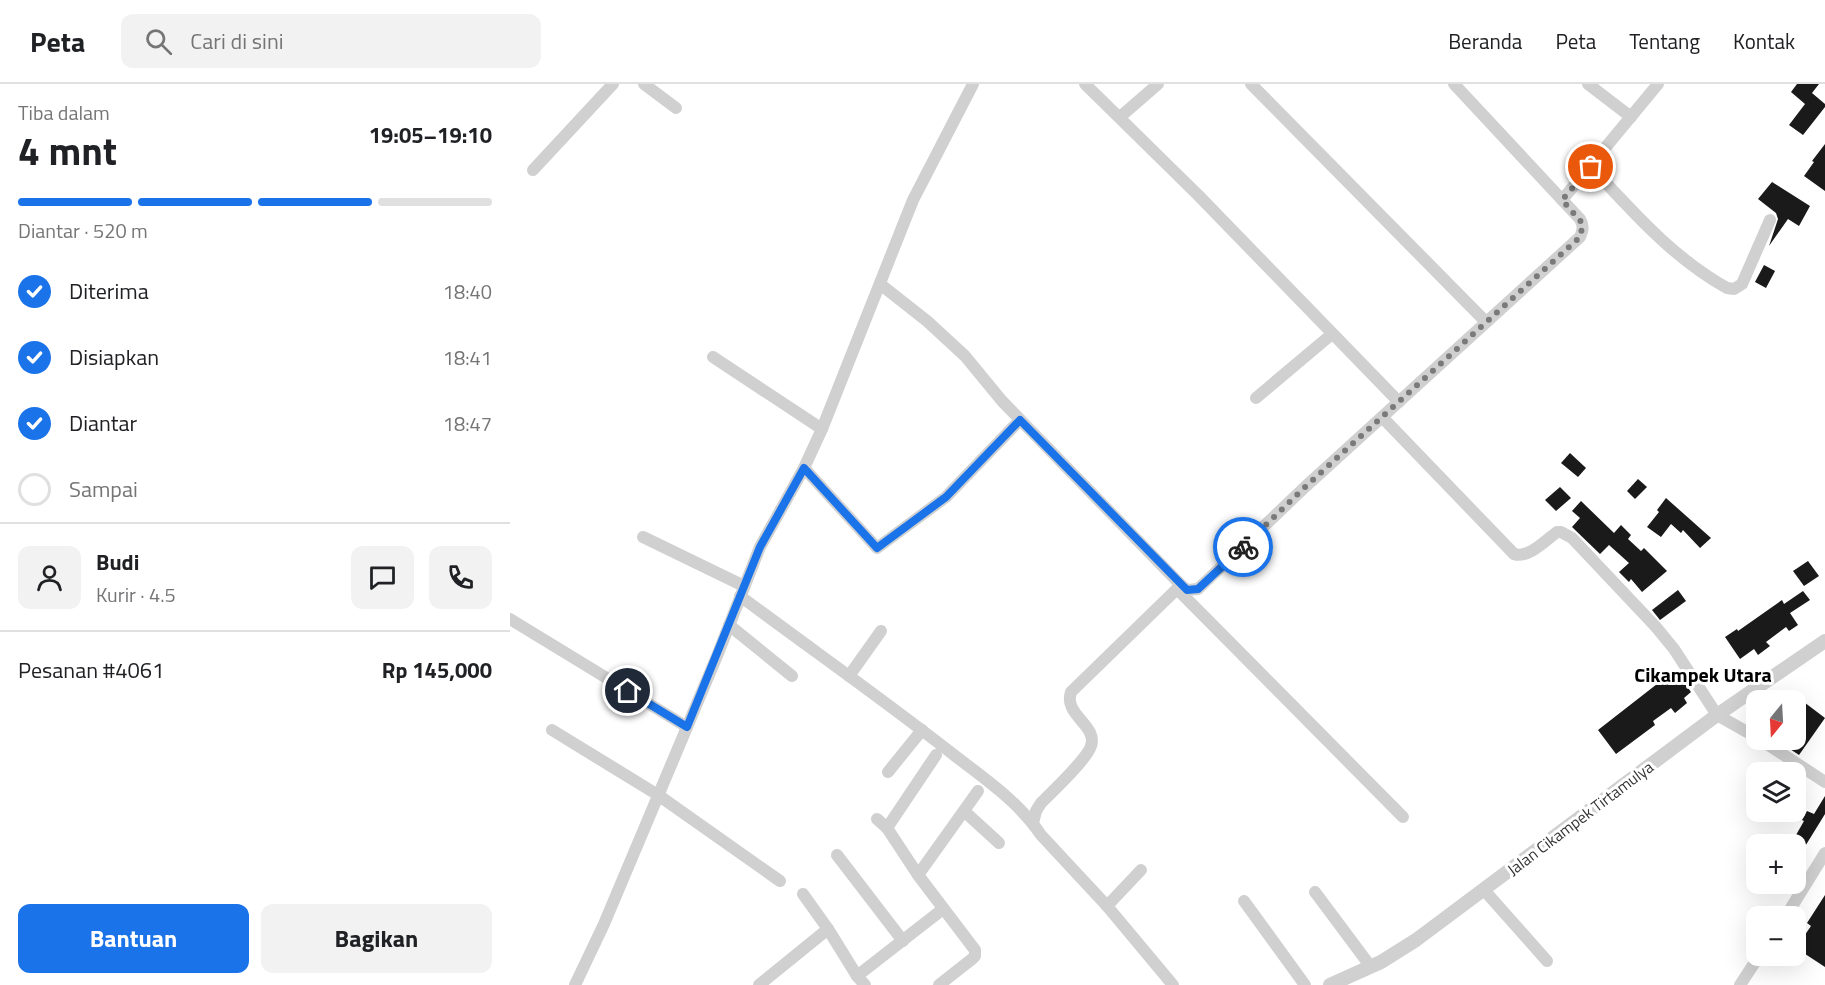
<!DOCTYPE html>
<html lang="id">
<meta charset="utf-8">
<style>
:root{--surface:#fff;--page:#f2f2f2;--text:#202124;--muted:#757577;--line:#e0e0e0;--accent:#1a73e8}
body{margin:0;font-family:"Titillium Web",sans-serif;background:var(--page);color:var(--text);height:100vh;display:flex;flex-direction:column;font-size:22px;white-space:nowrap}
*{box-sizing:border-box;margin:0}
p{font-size:20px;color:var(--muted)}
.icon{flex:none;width:33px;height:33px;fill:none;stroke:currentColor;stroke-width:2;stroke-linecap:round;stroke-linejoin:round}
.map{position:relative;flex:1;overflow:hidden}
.side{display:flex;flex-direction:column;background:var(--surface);width:510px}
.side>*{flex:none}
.needle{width:39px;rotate:198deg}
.controls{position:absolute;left:1236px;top:606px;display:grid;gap:12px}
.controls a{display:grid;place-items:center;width:60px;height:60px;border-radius:12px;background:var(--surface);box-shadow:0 6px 24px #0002;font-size:30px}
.pin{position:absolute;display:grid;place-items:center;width:51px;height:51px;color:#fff;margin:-26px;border:3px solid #fff;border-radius:50%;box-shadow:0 2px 6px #0007}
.courier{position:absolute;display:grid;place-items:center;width:60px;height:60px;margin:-30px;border:4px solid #1a73e8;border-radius:50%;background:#fff;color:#222;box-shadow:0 2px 8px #0007}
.head em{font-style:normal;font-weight:700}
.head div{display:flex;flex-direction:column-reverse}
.head{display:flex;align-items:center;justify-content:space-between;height:102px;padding:0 18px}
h1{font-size:39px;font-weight:700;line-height:45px}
.bar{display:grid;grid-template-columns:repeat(4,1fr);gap:9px 6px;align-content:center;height:72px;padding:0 18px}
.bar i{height:8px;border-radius:4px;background:var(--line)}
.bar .current{background:var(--accent)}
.bar p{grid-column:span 4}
.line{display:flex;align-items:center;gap:15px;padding:0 18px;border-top:2px solid var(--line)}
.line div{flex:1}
.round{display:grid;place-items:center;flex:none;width:63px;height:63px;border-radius:12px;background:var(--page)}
ol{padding:0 18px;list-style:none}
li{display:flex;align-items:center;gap:18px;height:66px}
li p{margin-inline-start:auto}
li .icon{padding:6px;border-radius:50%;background:var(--accent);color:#fff;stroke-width:4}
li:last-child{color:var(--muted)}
li i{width:33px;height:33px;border:3px solid var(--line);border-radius:50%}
.cta{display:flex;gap:12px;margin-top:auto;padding:12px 18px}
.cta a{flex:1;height:69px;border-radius:12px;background:var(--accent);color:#fff;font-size:24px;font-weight:700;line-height:69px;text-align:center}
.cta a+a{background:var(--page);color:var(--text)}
header{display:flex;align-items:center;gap:36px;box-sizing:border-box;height:84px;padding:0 30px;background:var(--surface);border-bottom:2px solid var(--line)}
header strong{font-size:28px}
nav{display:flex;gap:33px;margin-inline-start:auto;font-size:21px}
.search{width:420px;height:54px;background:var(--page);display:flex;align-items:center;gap:15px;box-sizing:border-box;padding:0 21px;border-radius:12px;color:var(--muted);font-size:22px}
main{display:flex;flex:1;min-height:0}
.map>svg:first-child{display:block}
.building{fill:#1a1a1a}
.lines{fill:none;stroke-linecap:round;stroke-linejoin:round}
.minor{stroke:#d0d0d0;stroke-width:12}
.tertiary{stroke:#d0d0d0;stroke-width:14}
.done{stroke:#7a7a7a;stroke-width:6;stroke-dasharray:0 10.8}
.route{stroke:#1a73e8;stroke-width:8}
.labels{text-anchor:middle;stroke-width:6;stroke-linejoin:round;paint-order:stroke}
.street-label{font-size:16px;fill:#333;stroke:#fff}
.quarter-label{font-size:20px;font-weight:bold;fill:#000;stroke:#fff}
</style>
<header>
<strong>Peta</strong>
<div class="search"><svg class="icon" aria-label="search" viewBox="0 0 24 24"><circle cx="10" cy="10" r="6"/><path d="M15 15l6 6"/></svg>Cari di sini</div>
<nav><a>Beranda</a><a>Peta</a><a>Tentang</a><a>Kontak</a></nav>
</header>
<main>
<section class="side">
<div class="head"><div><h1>4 mnt</h1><p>Tiba dalam</p></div><em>19:05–19:10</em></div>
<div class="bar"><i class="current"></i><i class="current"></i><i class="current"></i><i></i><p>Diantar · 520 m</p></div>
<ol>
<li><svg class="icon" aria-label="check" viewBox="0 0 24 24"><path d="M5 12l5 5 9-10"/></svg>Diterima<p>18:40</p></li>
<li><svg class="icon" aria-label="check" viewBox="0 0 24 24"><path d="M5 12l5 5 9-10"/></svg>Disiapkan<p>18:41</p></li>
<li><svg class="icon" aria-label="check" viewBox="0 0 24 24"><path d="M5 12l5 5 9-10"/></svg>Diantar<p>18:47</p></li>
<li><i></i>Sampai</li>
</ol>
<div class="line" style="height:108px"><a class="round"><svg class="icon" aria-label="person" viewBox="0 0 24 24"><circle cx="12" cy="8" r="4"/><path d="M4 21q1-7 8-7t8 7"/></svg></a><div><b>Budi</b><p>Kurir · 4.5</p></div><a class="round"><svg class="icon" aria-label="chat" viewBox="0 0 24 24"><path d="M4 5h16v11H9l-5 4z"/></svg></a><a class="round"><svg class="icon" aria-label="phone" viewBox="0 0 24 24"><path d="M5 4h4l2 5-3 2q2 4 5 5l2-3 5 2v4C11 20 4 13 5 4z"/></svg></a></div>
<div class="line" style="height:78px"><div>Pesanan #4061</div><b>Rp 145,000</b></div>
<div class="cta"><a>Bantuan</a><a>Bagikan</a></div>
</section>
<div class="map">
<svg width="1315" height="901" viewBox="0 0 1315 901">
<rect width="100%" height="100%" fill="#fff"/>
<!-- building -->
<g class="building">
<path d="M1287,0H1309L1302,9L1315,20V23L1293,51L1279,41L1295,20L1281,8Z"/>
<path d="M1315,60V107L1294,92L1304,78L1302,77Z"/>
<path d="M1262,98L1300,122L1289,142L1278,135L1259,162L1268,135L1266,129L1248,115Z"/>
<path d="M1254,181L1265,187L1256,204L1245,198Z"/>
<path d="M1060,369L1076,384L1068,393L1051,379Z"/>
<path d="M1128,395L1137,403L1125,415L1117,407Z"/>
<path d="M1050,403L1061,414L1046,427L1035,416Z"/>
<path d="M1156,414L1201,454L1190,464L1173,446L1171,449L1161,440L1151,453L1137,443L1149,428L1147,426Z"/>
<path d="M1071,417L1104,449L1111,441L1121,451L1118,455L1131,467L1134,464L1157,487L1132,508L1121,495L1119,498L1109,488L1119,479L1099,461L1090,470L1062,443L1070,434L1062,427Z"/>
<path d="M1298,477L1309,492L1294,502L1283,487Z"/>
<path d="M1168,506L1176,517L1150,536L1142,526Z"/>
<path d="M1293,507L1300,516L1280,529L1288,541L1279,547L1276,543L1256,558L1260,562L1248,571L1244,565L1230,575L1215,553L1227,545L1228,547L1272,516L1274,520Z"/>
<path d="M1165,586L1181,608L1174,614L1177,619L1165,629L1161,624L1143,637L1145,641L1106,670L1088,646Z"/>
<path d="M1286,612L1315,634L1289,671L1277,663L1282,656H1286Z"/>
<path d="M1315,712V730L1286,777V760L1282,758L1294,737L1292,736L1297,727L1304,730Z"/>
<path d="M1315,811V883L1286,864L1301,842L1297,839Z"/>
</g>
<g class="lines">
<!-- minor -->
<g class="minor">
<path d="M134,0L166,24"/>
<path d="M575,0L688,111L889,318"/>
<path d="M741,0L976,238"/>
<path d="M1078,0L1121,33"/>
<path d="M610,33L648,0"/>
<path d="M1081,83C1123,128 1163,174 1217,204L1224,205L1232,200L1260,136"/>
<path d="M23,86L103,0"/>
<path d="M1052,116L1148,0"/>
<path d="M370,200L417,237L455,272L492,317L671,501L677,506L688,505L795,403L1070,153C1073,146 1074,142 1070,135L944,0"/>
<path d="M203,273L312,345"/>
<path d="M746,314L822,250"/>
<path d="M872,333L1004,470C1018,475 1036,456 1047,448H1051L1062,454L1146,543L1164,565L1207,631L1246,653"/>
<path d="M294,384L367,464L436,413L510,336"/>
<path d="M133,453L234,502"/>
<path d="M667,505L893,733"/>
<path d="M230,512C301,565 374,616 444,671C475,695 509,718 531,751L597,822L663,901"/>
<path d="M0,535L177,643"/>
<path d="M219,541L282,592"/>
<path d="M339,592L371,547"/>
<path d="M42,646L148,711L270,797"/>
<path d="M1251,656L1315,698"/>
<path d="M378,688L412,646"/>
<path d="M454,727L489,759"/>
<path d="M367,735L377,744L408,791L465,866V872L462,875L429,901"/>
<path d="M523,739L526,727L531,719C543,707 577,675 581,662C588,641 553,631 561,608L671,501"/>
<path d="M377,744L426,671"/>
<path d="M327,771L393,857"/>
<path d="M408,791L468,707"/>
<path d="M974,806L1037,877"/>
<path d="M805,808L861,883"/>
<path d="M734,817L795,901"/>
<path d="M597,822L631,786"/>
<path d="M1276,832L1315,769"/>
<path d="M318,845L347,892L355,901"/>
<path d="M347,892L433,825"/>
<path d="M65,901L94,840L207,572L250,463L294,384L312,345L403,116L463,0"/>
<path d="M249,901L318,845L293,810"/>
<path d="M1230,901L1249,872"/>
</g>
<!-- tertiary -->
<path class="tertiary" d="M820,901L871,878L906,856L1207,631L1315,557"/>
</g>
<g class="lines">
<!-- done -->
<path class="done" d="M733,463L795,403L1070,153L1073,140L1052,116L1081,83"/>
<!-- route -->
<path class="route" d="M118,607L177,643L250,463L294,384L367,464L436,413L510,336L677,506L688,505L733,463"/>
</g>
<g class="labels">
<!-- street labels -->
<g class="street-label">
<text transform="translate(1070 734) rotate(-37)" y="6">Jalan Cikampek Tirtamulya</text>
</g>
<!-- quarter labels -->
<g class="quarter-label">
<text x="1193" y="598">Cikampek Utara</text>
</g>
</g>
</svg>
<div class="controls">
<a><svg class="needle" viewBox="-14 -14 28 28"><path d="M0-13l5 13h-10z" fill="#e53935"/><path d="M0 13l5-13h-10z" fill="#757577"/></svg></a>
<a><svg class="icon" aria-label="layers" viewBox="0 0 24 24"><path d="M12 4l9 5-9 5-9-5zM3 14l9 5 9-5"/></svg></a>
<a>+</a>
<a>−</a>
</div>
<div class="pin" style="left:1081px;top:83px;background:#ea580c"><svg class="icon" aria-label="bag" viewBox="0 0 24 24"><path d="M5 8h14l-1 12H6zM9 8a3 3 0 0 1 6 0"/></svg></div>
<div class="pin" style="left:118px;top:607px;background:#1f2937"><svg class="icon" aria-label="home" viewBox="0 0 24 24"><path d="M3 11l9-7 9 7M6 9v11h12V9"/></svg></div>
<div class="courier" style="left:733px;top:463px"><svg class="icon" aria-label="bike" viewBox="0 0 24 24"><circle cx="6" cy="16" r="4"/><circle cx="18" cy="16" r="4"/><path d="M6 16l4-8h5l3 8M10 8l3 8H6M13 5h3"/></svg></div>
</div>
</main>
